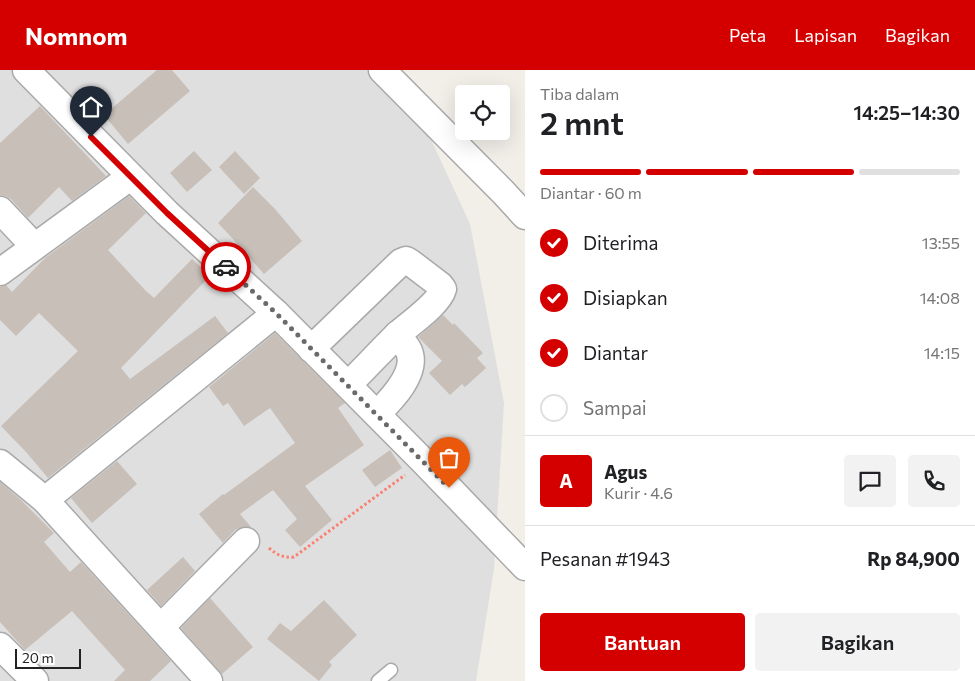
<!DOCTYPE html>
<html lang="id">
<meta charset="utf-8">
<style>
:root{--surface:#fff;--page:#f2f2f2;--text:#202124;--muted:#757577;--line:#e0e0e0;--accent:#d40000}
body{margin:0;font-family:Commissioner,sans-serif;background:var(--page);color:var(--text);height:100vh;display:flex;flex-direction:column;font-size:19px;white-space:nowrap}
*{box-sizing:border-box;margin:0}
p{font-size:16px;color:var(--muted)}
.icon{flex:none;width:28px;height:28px;fill:none;stroke:currentColor;stroke-width:2;stroke-linecap:round;stroke-linejoin:round}
.map{position:relative;flex:1;overflow:hidden}
.side{display:flex;flex-direction:column;background:var(--surface);width:450px}
.side>*{flex:none}
.fabs{position:absolute;left:455px;top:15px;display:grid;gap:10px}
.fabs a{display:grid;place-items:center;width:55px;height:55px;border-radius:5px;background:var(--surface);box-shadow:0 5px 20px #0002;font-size:25px}
.scale{position:absolute;left:15px;bottom:12px;width:66px;box-sizing:border-box;padding-left:5px;border:2px solid #222;border-top:0;font-size:14px;line-height:18px;white-space:nowrap;color:#222;-webkit-text-stroke:4px #fff;paint-order:stroke}
.pin{position:absolute;display:grid;place-items:center;width:42px;height:42px;color:#fff;margin:-51px -21px;border-radius:50% 50% 50% 0;rotate:-45deg;box-shadow:0 0 5px #0007}
.pin .icon{rotate:45deg}
.courier{position:absolute;display:grid;place-items:center;width:50px;height:50px;margin:-25px;border:4px solid #d40000;border-radius:50%;background:#fff;color:#222;box-shadow:0 1px 6px #0007}
.overview em{font-style:normal;font-weight:600}
.overview div{display:flex;flex-direction:column-reverse}
.overview{display:flex;align-items:center;justify-content:space-between;height:85px;padding:0 15px}
h1{font-size:32px;font-weight:600;line-height:38px}
.bar{display:grid;grid-template-columns:repeat(4,1fr);gap:8px 5px;align-content:center;height:60px;padding:0 15px}
.bar i{height:6px;border-radius:4px;background:var(--line)}
.bar .active{background:var(--accent)}
.bar p{grid-column:span 4}
.line{display:flex;align-items:center;gap:12px;padding:0 15px;border-top:1px solid var(--line)}
.line div{flex:1}
.round{display:grid;place-items:center;flex:none;width:52px;height:52px;border-radius:5px;background:var(--page)}
ol{padding:0 15px;list-style:none}
li{display:flex;align-items:center;gap:15px;height:55px}
li p{margin-inline-start:auto}
li .icon{padding:5px;border-radius:50%;background:var(--accent);color:#fff;stroke-width:4}
li:last-child{color:var(--muted)}
li i{width:28px;height:28px;border:2px solid var(--line);border-radius:50%}
.action{display:flex;gap:10px;margin-top:auto;padding:10px 15px}
.action a{flex:1;height:58px;border-radius:5px;background:var(--accent);color:#fff;font-size:20px;font-weight:600;line-height:58px;text-align:center}
.action a+a{background:var(--page);color:var(--text)}
header{display:flex;align-items:center;gap:30px;box-sizing:border-box;height:70px;padding:0 25px;background:var(--accent);color:#fff}
header strong{font-size:24px}
nav{display:flex;gap:28px;margin-inline-start:auto;font-size:18px}
main{display:flex;flex:1;min-height:0}
.map>svg:first-child{display:block}
.residential{fill:#e0dfdf}
.building{fill:#c7bfb8}
.lines{fill:none;stroke-linecap:round;stroke-linejoin:round}
.service-casing{stroke:#a9a9a9;stroke-width:15}
.minor-casing{stroke:#a9a9a9;stroke-width:29}
.path{stroke:#fa8072;stroke-width:3;stroke-dasharray:2.5 2.5;stroke-linecap:butt}
.service{stroke:#fff;stroke-width:12}
.minor{stroke:#fff;stroke-width:26}
.done{stroke:#6b6a68;stroke-width:5;stroke-dasharray:0 9}
.route{stroke:#d40000;stroke-width:6}
</style>
<header>
<strong>Nomnom</strong>
<nav><a>Peta</a><a>Lapisan</a><a>Bagikan</a></nav>
</header>
<main>
<div class="map">
<svg width="525" height="611" viewBox="0 0 525 611">
<rect width="100%" height="100%" fill="#f2efe9"/>
<!-- residential -->
<path class="residential" d="M0,0H399L470,154L504,333L494,499L476,611H0Z"/>
<!-- building -->
<g class="building">
<path d="M157,0H172L190,21L128,74L104,45Z"/>
<path d="M40,36L106,106L72,131L59,117L28,148L11,129L5,126L0,125V73Z"/>
<path d="M194,81L212,100L187,122L170,103Z"/>
<path d="M235,81L260,108L244,124L219,97Z"/>
<path d="M253,117L275,139L302,171L264,204L233,169L218,153Z"/>
<path d="M129,126L146,143L108,180L145,220L154,228L192,189L210,206L121,298L130,309L215,246L228,263L48,408L27,383L1,356L78,281L39,243L16,266L0,250V217L6,215L12,222L45,188Z"/>
<path d="M443,245L453,255L454,253L483,283L477,288L486,298L465,317L462,314L450,325L429,303L442,291L418,267Z"/>
<path d="M275,263L345,333L338,338L364,375L305,416L332,450L300,477L285,460L297,449L273,420L240,444L251,457H242L235,460L223,473L199,444L223,424L224,425L295,373L270,338L244,356L228,333L223,336L209,317Z"/>
<path d="M390,380L402,398L375,417L362,400Z"/>
<path d="M117,391L137,414L92,453L71,428Z"/>
<path d="M0,412L21,430L54,463L44,472L70,502L81,492L171,591L150,611H114L125,600L72,541L25,580L0,552Z"/>
<path d="M183,487L195,501L161,536L147,520Z"/>
<path d="M210,528L253,577L222,604L181,558Z"/>
<path d="M324,530L357,565L329,592L332,595L319,611L267,569L280,553L291,561Z"/>
</g>
<g class="lines">
<!-- service casing -->
<g class="service-casing">
<path id="service" d="M378,611L391,600"/>
</g>
<!-- minor casing -->
<g class="minor-casing">
<g id="minor">
<path d="M26,0L167,143L276,243L424,392L525,497"/>
<path d="M382,0L503,122L525,146"/>
<path d="M0,140L34,176"/>
<path d="M0,202L130,107"/>
<path d="M311,279L401,192L406,190L411,193L440,215L443,219C439,234 409,254 397,265C380,282 364,299 348,315"/>
<path d="M377,344C391,330 418,303 409,281C406,275 401,270 398,264"/>
<path d="M0,393L45,430L209,611"/>
<path d="M45,430L276,243"/>
<path d="M161,557L246,471"/>
<path d="M0,576L35,611"/>
</g>
</g>
<!-- path -->
<path class="path" d="M269,478C277,485 283,488 294,487L405,405"/>
<!-- service -->
<use href="#service" class="service"/>
<!-- minor -->
<use href="#minor" class="minor"/>
</g>
<g class="lines">
<!-- done -->
<path class="done" d="M226,197L276,243L449,418"/>
<!-- route -->
<path class="route" d="M91,67L167,143L226,197"/>
</g>
</svg>
<div class="fabs">
<a><svg class="icon" aria-label="locate" viewBox="0 0 24 24"><circle cx="12" cy="12" r="6"/><path d="M12 2v4M12 18v4M2 12h4M18 12h4"/></svg></a>
</div>
<div class="scale">20 m</div>
<div class="pin" style="left:449px;top:418px;background:#ea580c"><svg class="icon" aria-label="bag" viewBox="0 0 24 24"><path d="M5 8h14l-1 12H6zM9 8a3 3 0 0 1 6 0"/></svg></div>
<div class="pin" style="left:91px;top:67px;background:#1f2937"><svg class="icon" aria-label="home" viewBox="0 0 24 24"><path d="M3 11l9-7 9 7M6 9v11h12V9"/></svg></div>
<div class="courier" style="left:226px;top:197px"><svg class="icon" aria-label="car" viewBox="0 0 24 24"><path d="M5 17H2v-5l4-1 3-4h7l3 4 3 1v5h-3M9 17h6M6 11h13"/><circle cx="7" cy="17" r="2"/><circle cx="17" cy="17" r="2"/></svg></div>
</div>
<section class="side">
<div class="overview"><div><h1>2 mnt</h1><p>Tiba dalam</p></div><em>14:25–14:30</em></div>
<div class="bar"><i class="active"></i><i class="active"></i><i class="active"></i><i></i><p>Diantar · 60 m</p></div>
<ol>
<li><svg class="icon" aria-label="check" viewBox="0 0 24 24"><path d="M5 12l5 5 9-10"/></svg>Diterima<p>13:55</p></li>
<li><svg class="icon" aria-label="check" viewBox="0 0 24 24"><path d="M5 12l5 5 9-10"/></svg>Disiapkan<p>14:08</p></li>
<li><svg class="icon" aria-label="check" viewBox="0 0 24 24"><path d="M5 12l5 5 9-10"/></svg>Diantar<p>14:15</p></li>
<li><i></i>Sampai</li>
</ol>
<div class="line" style="height:90px"><b class="round" style="background:var(--accent);color:#fff">A</b><div><b>Agus</b><p>Kurir · 4.6</p></div><a class="round"><svg class="icon" aria-label="chat" viewBox="0 0 24 24"><path d="M4 5h16v11H9l-5 4z"/></svg></a><a class="round"><svg class="icon" aria-label="phone" viewBox="0 0 24 24"><path d="M5 4h4l2 5-3 2q2 4 5 5l2-3 5 2v4C11 20 4 13 5 4z"/></svg></a></div>
<div class="line" style="height:65px"><div>Pesanan #1943</div><b>Rp 84,900</b></div>
<div class="action"><a>Bantuan</a><a>Bagikan</a></div>
</section>
</main>
